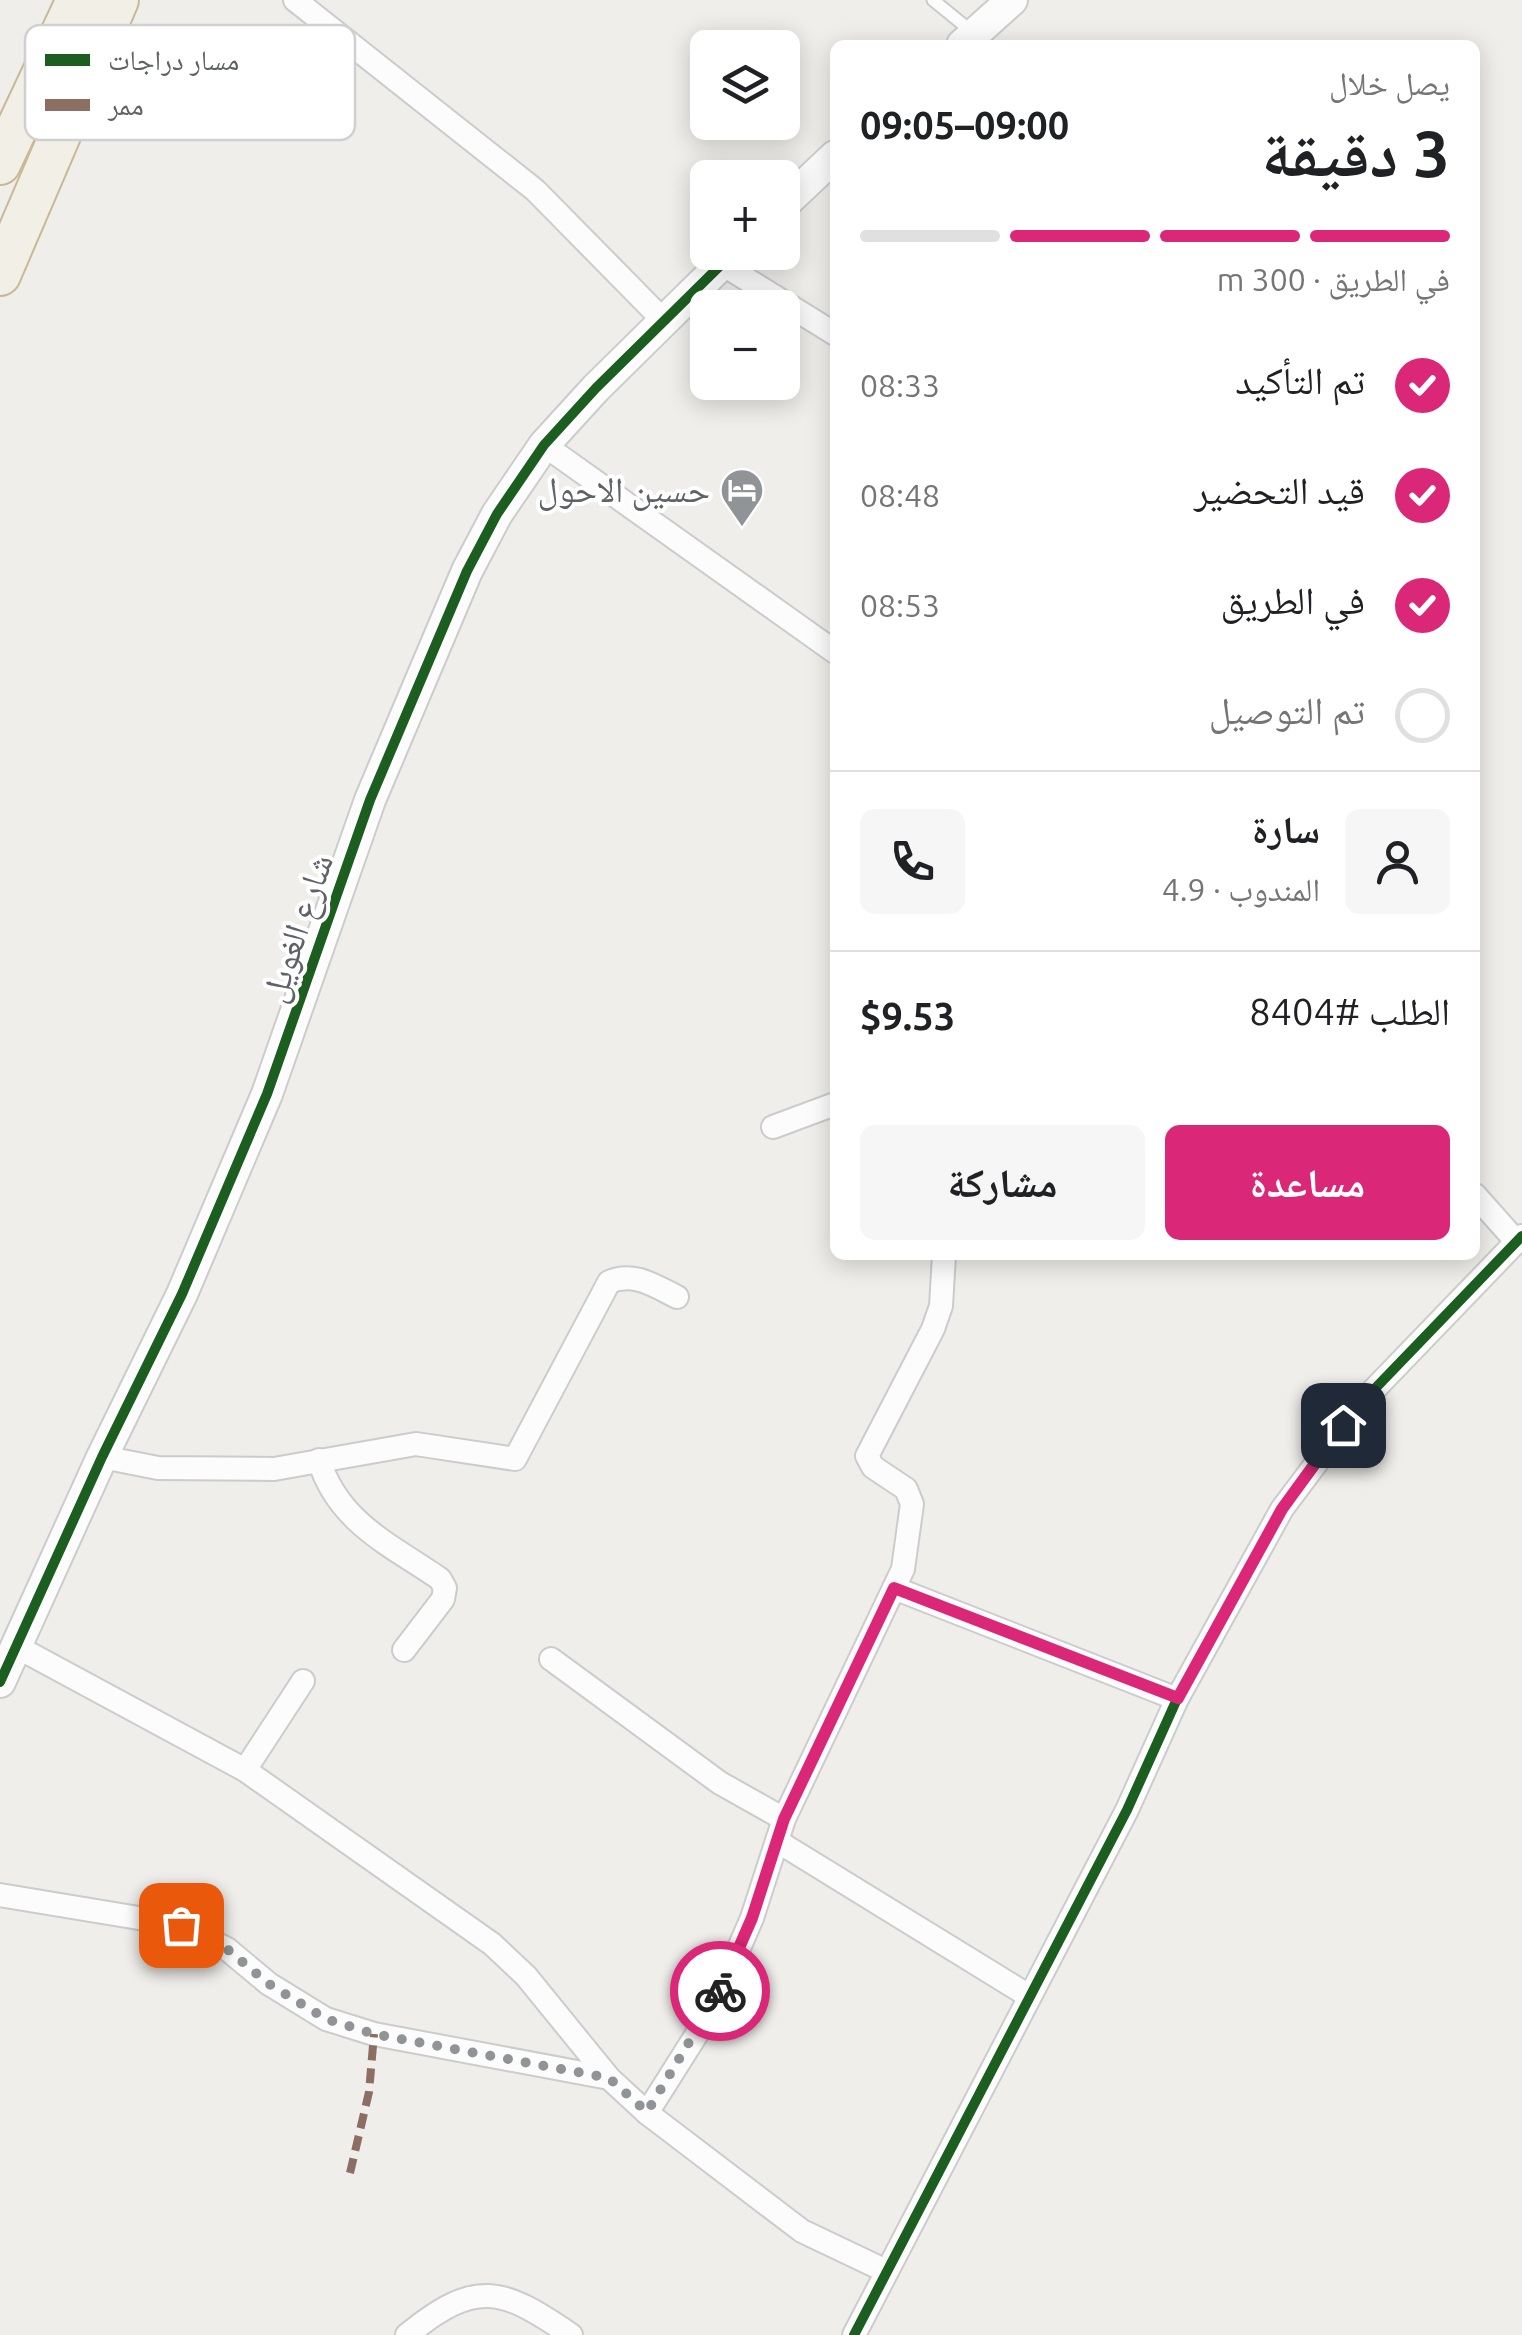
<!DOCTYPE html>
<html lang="ar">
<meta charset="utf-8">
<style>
:root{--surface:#fff;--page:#f6f6f6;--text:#202124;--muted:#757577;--line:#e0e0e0;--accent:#db2777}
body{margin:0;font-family:Ubuntu,"Noto Naskh Arabic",sans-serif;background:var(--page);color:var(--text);direction:rtl;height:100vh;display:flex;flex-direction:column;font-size:38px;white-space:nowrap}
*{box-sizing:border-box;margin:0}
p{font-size:32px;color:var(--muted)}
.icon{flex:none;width:55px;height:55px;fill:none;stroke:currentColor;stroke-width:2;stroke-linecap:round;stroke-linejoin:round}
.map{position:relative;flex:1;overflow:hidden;direction:ltr}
.details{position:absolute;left:830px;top:40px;width:650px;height:1220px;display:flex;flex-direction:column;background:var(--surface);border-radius:15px;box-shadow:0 5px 25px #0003;direction:rtl}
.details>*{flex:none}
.controls{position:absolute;left:690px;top:30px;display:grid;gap:20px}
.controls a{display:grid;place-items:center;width:110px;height:110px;border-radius:15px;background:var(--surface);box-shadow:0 5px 25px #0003;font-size:50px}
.pin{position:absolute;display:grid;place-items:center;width:85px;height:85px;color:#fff;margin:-42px;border-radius:20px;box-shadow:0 5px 15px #0006}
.courier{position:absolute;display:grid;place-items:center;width:100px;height:100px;margin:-50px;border:8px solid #db2777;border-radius:50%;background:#fff;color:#222;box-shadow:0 2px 12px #0007}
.summary em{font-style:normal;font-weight:700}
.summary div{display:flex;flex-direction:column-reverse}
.summary{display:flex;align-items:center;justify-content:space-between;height:170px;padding:0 30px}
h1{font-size:65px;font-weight:700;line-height:75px}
.bar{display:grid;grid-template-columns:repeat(4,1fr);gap:15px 10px;align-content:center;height:120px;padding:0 30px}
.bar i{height:12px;border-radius:8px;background:var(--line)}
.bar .on{background:var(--accent)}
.bar p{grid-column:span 4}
.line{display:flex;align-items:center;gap:25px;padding:0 30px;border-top:2px solid var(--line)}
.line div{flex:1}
.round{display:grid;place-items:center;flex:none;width:105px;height:105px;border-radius:15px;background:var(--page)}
ol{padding:0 30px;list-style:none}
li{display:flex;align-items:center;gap:30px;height:110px}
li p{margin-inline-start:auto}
li .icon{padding:10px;border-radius:50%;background:var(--accent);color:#fff;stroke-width:4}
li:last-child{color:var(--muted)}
li i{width:55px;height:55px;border:5px solid var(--line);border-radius:50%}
.primary-button{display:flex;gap:20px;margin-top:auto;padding:20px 30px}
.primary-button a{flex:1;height:115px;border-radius:15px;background:var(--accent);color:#fff;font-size:40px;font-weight:700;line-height:115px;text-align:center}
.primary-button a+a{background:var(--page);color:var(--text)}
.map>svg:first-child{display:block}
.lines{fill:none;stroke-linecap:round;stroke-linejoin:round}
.service-casing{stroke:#cbcccc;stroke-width:15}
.minor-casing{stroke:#cbcccc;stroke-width:26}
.tertiary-casing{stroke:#cbcccc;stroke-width:34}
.trunk-casing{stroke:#c8b996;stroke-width:44}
.service{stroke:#fdfcfc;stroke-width:11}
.minor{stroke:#fdfcfc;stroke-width:22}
.tertiary{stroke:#fdfcfc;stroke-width:30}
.trunk{stroke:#f2f0e6;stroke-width:40}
.quiet{stroke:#8d6e63;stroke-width:8;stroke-dasharray:15 8;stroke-linecap:butt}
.cycleway-casing{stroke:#fff;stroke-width:16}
.cycleway{stroke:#1b5e20;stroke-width:10}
.done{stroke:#919496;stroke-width:10;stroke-dasharray:0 18}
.route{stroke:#db2777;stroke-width:12}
.labels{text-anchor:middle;stroke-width:8;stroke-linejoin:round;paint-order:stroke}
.poi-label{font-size:35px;fill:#5f6368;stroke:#fff;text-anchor:end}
.street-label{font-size:35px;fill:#5f6368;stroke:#fff}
.key{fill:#fff;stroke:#cfd0d2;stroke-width:2.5}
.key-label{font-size:28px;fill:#5f6368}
</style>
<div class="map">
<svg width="1522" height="2335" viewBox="0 0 1522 2335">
<rect width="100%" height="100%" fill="#efeeea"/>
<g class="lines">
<!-- service casing -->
<g class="service-casing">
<path id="service" d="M933,0L971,31"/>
</g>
<!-- minor casing -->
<g class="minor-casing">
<g id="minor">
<path d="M295,0L535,190L665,322"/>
<path d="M722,264L835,334"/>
<path d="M544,445L835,652"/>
<path d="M773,1127L835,1104"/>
<path d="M1475,1195L1516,1241"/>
<path d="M102,1457L158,1468L274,1469L416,1444L515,1459L609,1282C633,1271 655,1286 677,1297"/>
<path d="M319,1460C338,1522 389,1544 440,1579L445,1588L443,1599L404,1650"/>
<path d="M894,1588L1177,1699"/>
<path d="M19,1648L245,1770L492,1944L526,1976L609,2078L647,2113L802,2231L886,2271"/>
<path d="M551,1659L720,1783L784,1819"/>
<path d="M245,1770L303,1681"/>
<path d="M777,1841L1029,1996"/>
<path d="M0,1895L181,1925L227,1949L269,1984L326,2019L374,2034L609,2078"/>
<path d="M647,2113L712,2010L752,1918L784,1819L903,1569L912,1504L906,1489L873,1467L867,1456L933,1329L941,1306L944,1255"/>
<path d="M407,2335C477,2278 502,2288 571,2335"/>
<path d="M854,2335L1127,1810L1177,1699L1282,1509L1363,1401L1522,1236"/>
</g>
</g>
<!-- tertiary casing -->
<g class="tertiary-casing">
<g id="tertiary">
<path d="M962,45L1012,0"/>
<path d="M782,206L835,156"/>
<path d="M0,1682L102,1457L182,1294L267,1094L370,800L467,571L497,514L544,445L596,388L734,252"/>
</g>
</g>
<!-- trunk casing -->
<g class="trunk-casing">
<g id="trunk">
<path d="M0,164L77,0"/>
<path d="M0,275L118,0"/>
</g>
</g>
<!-- service -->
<use href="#service" class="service"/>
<!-- minor -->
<use href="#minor" class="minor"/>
<!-- tertiary -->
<use href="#tertiary" class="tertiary"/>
<!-- trunk -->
<use href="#trunk" class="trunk"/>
<!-- quiet -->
<path class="quiet" d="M350,2173L369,2092L374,2034"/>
<!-- cycleway casing -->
<g class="cycleway-casing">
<g id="cycleway">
<path d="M0,1682L102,1457L182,1294L267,1094L370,800L467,571L497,514L544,445L596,388L734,252"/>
<path d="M854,2335L1127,1810L1177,1699L1282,1509L1363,1401L1522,1236"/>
</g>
</g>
<!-- cycleway -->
<use href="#cycleway" class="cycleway"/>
</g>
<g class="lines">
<!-- done -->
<path class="done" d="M181,1925L227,1949L269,1984L326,2019L374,2034L609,2078L647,2112L720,1991"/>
<!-- route -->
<path class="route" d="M720,1991L752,1918L784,1819L894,1588L1178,1698L1282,1509L1343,1425"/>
</g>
<!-- icons -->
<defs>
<g id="hotel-pin" transform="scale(2.25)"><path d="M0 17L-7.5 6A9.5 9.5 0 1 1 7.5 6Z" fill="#919496" stroke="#fff"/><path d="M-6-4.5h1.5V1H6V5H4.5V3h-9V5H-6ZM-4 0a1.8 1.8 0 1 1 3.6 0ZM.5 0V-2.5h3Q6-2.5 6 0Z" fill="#fff"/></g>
</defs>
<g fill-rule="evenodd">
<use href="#hotel-pin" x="742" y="490"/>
</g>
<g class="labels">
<!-- poi labels -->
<g class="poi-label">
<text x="710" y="502">حسين الاحول</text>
</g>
<!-- street labels -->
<g class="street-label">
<text transform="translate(297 928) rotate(-71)" y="12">شارع الغويل</text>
</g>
</g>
<!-- legend -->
<rect x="25" y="25" width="330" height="115" rx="15" class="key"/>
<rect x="45" y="54" width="45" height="12" fill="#1b5e20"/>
<rect x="45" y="99" width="45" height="12" fill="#8d6e63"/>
<g class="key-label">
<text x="108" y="70">مسار دراجات</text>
<text x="108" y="115">ممر</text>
</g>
</svg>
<div class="controls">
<a><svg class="icon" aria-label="layers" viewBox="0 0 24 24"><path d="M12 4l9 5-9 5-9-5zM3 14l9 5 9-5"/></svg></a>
<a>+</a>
<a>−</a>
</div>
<div class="pin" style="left:181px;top:1925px;background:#ea580c"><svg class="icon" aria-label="bag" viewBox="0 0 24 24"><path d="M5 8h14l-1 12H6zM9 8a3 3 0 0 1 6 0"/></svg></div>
<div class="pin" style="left:1343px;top:1425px;background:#1f2937"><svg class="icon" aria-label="home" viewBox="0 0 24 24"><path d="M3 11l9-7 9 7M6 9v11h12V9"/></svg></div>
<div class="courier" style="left:720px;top:1991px"><svg class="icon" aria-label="bike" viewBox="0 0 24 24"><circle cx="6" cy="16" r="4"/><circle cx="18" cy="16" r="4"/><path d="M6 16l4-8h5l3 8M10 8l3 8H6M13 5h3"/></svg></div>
<section class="details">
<div class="summary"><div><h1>3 دقيقة</h1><p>يصل خلال</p></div><em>09:00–09:05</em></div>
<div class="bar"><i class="on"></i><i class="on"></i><i class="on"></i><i></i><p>في الطريق · 300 m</p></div>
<ol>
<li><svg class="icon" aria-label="check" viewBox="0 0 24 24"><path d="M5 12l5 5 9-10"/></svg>تم التأكيد<p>08:33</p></li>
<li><svg class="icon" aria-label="check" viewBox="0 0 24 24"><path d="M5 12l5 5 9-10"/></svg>قيد التحضير<p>08:48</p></li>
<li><svg class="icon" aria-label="check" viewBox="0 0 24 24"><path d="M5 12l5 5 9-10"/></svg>في الطريق<p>08:53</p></li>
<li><i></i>تم التوصيل</li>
</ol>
<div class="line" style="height:180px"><a class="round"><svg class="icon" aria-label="person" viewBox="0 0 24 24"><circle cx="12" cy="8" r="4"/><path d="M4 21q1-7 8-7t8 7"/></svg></a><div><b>سارة</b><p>المندوب · 4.9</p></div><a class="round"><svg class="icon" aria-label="phone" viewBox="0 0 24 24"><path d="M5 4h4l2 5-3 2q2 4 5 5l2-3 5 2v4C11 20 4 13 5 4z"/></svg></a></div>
<div class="line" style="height:130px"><div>الطلب #8404</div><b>$9.53</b></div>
<div class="primary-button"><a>مساعدة</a><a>مشاركة</a></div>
</section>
</div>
